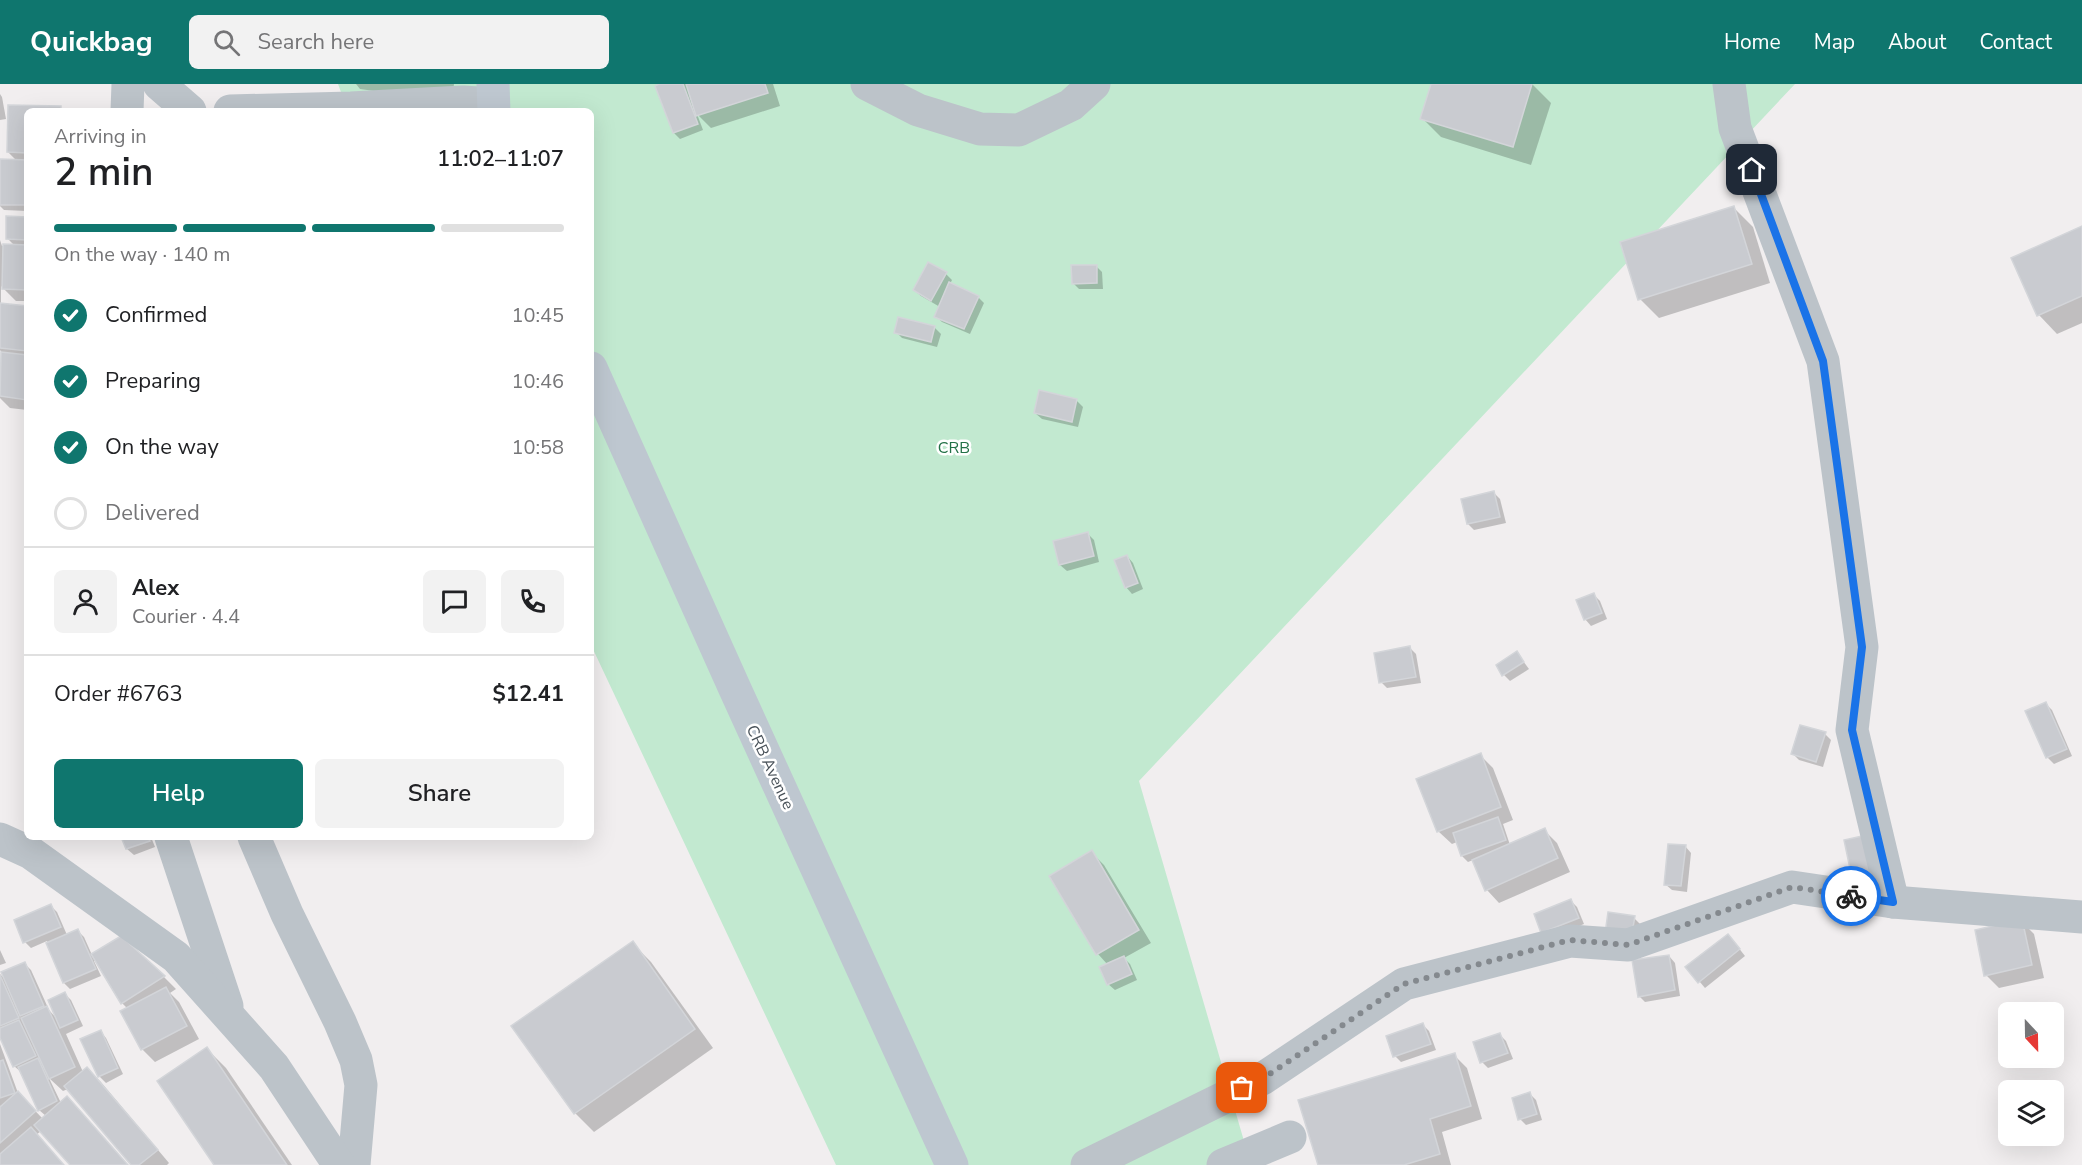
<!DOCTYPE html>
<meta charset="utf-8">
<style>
:root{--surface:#fff;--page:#f2f2f2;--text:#202124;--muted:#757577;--line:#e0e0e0;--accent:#0f766e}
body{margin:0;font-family:"Nunito Sans",sans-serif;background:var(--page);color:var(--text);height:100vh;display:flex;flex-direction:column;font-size:22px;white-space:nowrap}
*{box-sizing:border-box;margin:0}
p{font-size:20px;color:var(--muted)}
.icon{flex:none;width:33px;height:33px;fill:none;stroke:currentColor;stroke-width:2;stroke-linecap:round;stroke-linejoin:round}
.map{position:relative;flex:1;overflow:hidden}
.details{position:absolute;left:24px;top:24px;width:570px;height:732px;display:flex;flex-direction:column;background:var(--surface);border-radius:9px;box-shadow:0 6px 24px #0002}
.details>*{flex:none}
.needle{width:39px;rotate:158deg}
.fabs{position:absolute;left:1998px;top:918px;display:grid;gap:12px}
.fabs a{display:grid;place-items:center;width:66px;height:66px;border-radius:9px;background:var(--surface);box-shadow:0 6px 24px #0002;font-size:30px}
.pin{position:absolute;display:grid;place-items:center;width:51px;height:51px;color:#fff;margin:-26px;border-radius:12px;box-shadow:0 3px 9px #0006}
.courier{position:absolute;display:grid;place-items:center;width:60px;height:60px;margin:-30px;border:4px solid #1a73e8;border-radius:50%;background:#fff;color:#222;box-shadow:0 2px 8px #0007}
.overview em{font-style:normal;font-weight:600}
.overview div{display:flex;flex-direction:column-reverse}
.overview{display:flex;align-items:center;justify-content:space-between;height:102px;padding:0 30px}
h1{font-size:39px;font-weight:600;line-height:45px}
.bar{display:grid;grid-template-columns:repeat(4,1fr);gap:9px 6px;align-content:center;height:72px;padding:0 30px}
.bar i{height:8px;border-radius:4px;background:var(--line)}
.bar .current{background:var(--accent)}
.bar p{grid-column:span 4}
.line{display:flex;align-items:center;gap:15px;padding:0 30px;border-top:2px solid var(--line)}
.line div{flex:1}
.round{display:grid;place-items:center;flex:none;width:63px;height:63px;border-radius:9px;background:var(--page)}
ol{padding:0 30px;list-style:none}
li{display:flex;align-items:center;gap:18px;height:66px}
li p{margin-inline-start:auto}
li .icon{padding:6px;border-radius:50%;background:var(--accent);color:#fff;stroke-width:4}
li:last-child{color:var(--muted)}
li i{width:33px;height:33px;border:3px solid var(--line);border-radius:50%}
.action{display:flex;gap:12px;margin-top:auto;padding:12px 30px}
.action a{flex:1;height:69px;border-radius:9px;background:var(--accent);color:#fff;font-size:24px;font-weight:600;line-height:69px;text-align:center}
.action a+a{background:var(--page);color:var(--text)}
header{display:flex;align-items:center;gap:36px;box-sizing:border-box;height:84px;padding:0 30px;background:var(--accent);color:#fff}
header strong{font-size:28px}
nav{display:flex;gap:33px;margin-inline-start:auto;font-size:21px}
.search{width:420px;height:54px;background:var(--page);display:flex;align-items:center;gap:15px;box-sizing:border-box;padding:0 21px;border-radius:9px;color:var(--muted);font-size:22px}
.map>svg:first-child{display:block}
.green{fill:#c2e9d0}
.shadow{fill:#0003}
.building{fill:#c9cbd0;stroke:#d3d5d9;stroke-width:1.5}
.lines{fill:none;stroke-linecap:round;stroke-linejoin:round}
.street{stroke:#bcc3c9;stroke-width:33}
.secondary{stroke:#bec7d0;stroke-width:33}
.done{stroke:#84898e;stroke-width:6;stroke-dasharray:0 10.8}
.route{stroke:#1a73e8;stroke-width:8}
.labels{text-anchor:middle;stroke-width:5;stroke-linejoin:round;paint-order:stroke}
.park-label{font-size:16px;fill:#237147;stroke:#fff}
.street-label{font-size:16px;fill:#495259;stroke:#fff}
</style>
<header>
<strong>Quickbag</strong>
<div class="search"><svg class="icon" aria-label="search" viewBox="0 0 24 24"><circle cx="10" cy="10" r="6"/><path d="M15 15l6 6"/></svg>Search here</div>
<nav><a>Home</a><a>Map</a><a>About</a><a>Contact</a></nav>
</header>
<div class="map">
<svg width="2082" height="1081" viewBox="0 0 2082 1081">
<rect width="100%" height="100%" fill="#f1eeef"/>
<!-- green -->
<path class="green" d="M338,0H1795L1139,697L1251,1081H836L591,561V27H348Z"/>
<!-- shadow -->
<g class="shadow">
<path d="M356,0H454L452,18L360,5Z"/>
<path d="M664,0H773L780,22L711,44L697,30L703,46L680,55L674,49Z"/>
<path d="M1433,0H1532L1551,19L1531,81L1441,53L1422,34Z"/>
<path d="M0,10L2,13L6,35L0,36Z"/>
<path d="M10,23L61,24L64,27H27V127L4,126L0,122V77H17L8,68Z"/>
<path d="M1734,124L1753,143L1770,199L1659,234L1640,215Z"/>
<path d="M27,134V217H16L1,202V220L27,223V326L10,324L0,314L2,269L0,266V156L2,162H15L7,154Z"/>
<path d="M2082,144V239L2057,250L2039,231Z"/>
<path d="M929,180L946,190L952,196L950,200L978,213L984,219L970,250L942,238L936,232L940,223L921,212L914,206Z"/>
<path d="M1096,182L1102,188L1103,205H1079L1073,199Z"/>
<path d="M934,243L941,250L937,263L902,254L896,248Z"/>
<path d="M1076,316L1083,323L1078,343L1042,335L1035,329Z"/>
<path d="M1494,409L1500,415L1506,439L1474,446L1468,440Z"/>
<path d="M1087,449L1094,456L1099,478L1067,487L1060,481L1055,458Z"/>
<path d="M1127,472L1133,479L1143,505L1132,510L1126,503Z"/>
<path d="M1593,510L1600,517L1607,535L1591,542L1585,535Z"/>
<path d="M1410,564L1416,570L1421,599L1387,604L1381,598Z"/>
<path d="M1517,569L1529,585L1510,597L1504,591Z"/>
<path d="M2045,619L2052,626L2072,672L2054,680L2047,673Z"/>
<path d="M1825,650L1831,656L1823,683L1799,676L1793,670Z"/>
<path d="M1480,671L1493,684L1513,736L1503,740L1510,761L1544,746L1557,759L1570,788L1499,819L1487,806L1473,776L1468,778L1462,772L1457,758L1452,760L1439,748L1418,696Z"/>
<path d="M123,753H151L155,763L134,771L127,765Z"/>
<path d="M1685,762L1691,769L1687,808L1672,806L1665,800Z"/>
<path d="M1091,768L1104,781L1151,859L1124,874L1130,880L1137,896L1115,906L1108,900V881L1098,870Z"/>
<path d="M1571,817L1577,823L1584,840L1549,854L1543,848Z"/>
<path d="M51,822L57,828L67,851L78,847L84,853L92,871L164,893L176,905L170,909L179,918L199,955L155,978L142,965L128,925L122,919L96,877H94L101,892L70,905L64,899L47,857L31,864L25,858Z"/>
<path d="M1634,834L1640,840L1613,856Z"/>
<path d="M2021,837L2034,850L2044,894L1999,904L1986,891Z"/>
<path d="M1734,858L1745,872L1705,904L1688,884Z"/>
<path d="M632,859L651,878L713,964L594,1048L575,1029Z"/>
<path d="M0,866L6,879L0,881Z"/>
<path d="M1669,872L1675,879L1680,912L1645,918L1639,912Z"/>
<path d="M25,880L31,886L49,926L57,935L65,910L71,916L83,942L66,950L83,988L87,985L100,997L169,1079L167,1081H133L68,1005L63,1007L49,994L61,1019L127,1081H72L41,1047L36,1051L64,1081H0V1025L5,1021L0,1022V960L18,1009L43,1035L46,1032L39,1026L21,988L14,982L0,950V890L7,897Z"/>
<path d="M1423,941L1429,947L1436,966L1401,978L1395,972Z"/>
<path d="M100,947L106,954L123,990L106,999L99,992L82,956Z"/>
<path d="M1500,951L1506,957L1513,975L1488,984L1482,978Z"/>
<path d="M207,965L226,984L292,1081H216Z"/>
<path d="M1454,971L1467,984L1482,1035L1442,1048L1451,1081H1319Z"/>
<path d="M1530,1010L1536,1016L1542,1036L1526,1041L1520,1035Z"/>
</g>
<!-- building -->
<g class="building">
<path d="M659,0H683L698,40L673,49L655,2Z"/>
<path d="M686,0H765L768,9L696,32Z"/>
<path d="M1431,0H1532L1513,63L1420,35Z"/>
<path d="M8,21L61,22V27H27V69L7,68Z"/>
<path d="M0,75L27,76V121H0Z"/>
<path d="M1734,122L1752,180L1638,216L1620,158Z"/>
<path d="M6,132L27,133V156L6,155Z"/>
<path d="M2082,142V212L2037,232L2011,174Z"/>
<path d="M3,160L27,161V206L2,205Z"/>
<path d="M928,178L947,188L931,217L913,206Z"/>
<path d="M1071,181H1097V199L1072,200Z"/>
<path d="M949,198L979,212L964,245L934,233Z"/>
<path d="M0,219L27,222V267L0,264Z"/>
<path d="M898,233L935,242L931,258L894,249Z"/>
<path d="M1,268L27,271V316L0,312Z"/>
<path d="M1039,306L1077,315L1072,338L1034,329Z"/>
<path d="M1494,407L1500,433L1467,440L1461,415Z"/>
<path d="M1088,448L1094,472L1059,481L1053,457Z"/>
<path d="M1127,471L1138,499L1125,504L1114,476Z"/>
<path d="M1594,509L1602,529L1584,536L1576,516Z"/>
<path d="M1410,562L1416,593L1379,599L1374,569Z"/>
<path d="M1517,567L1524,578L1502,592L1496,581Z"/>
<path d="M2046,618L2067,665L2046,674L2025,627Z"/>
<path d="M1800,641L1826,648L1816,678L1791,670Z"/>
<path d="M1481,669L1501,723L1437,748L1416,695Z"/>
<path d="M1498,733L1506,756L1461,772L1453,749Z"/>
<path d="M1545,744L1558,774L1485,807L1472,776Z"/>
<path d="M1867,751L1877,800L1854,804L1844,756Z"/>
<path d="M121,753H148L150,757L126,765Z"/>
<path d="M1668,760L1686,761L1681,802L1664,801Z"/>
<path d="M1092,766L1139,846L1096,871L1049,792Z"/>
<path d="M1571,815L1579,834L1541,849L1534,830Z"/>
<path d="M51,820L61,843L23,859L14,836Z"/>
<path d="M1608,828L1635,832L1631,855L1605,850Z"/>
<path d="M2022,835L2032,881L1984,892L1975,846Z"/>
<path d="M78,845L96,885L63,899L46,859Z"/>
<path d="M1728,850L1740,865L1698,899L1685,883Z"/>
<path d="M121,852L165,892L121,920L91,870Z"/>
<path d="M633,857L695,945L574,1030L511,942Z"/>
<path d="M1669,871L1675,906L1638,913L1632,876Z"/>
<path d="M1124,872L1132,890L1107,901L1099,883Z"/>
<path d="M25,878L44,922L20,932L1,888Z"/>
<path d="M0,891L19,934L0,942Z"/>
<path d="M166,903L187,942L141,966L120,927Z"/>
<path d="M65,908L78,936L60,944L48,916Z"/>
<path d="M47,922L75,983L49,995L21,934Z"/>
<path d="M19,936L36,972L13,983L0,954V944Z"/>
<path d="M1423,939L1431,960L1393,973L1386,952Z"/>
<path d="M101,946L118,984L98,993L80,955Z"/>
<path d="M1500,949L1508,969L1480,979L1473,958Z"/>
<path d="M207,963L287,1081H214L157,997Z"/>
<path d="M1455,969L1471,1022L1430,1035L1440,1070L1404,1081H1318L1298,1016Z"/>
<path d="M38,974L57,1017L38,1027L18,983Z"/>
<path d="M3,976L15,1009L0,1014V977Z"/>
<path d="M87,983L158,1066L139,1081H131L64,1002Z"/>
<path d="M18,1007L36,1027L0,1059V1023Z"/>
<path d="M1530,1008L1537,1030L1518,1036L1512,1014Z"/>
<path d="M67,1012L128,1081H70L34,1041Z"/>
<path d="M31,1043L64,1081H0V1070Z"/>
</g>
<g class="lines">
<!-- street -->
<g class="street">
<path d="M159,0L190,27"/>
<path d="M867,0L918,26L980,45L1019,46L1071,21L1094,0"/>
<path d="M1729,0L1735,44L1823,277L1862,563L1852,646L1893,818"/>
<path d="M127,27L128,0"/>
<path d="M230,27L351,24L463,18L493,20"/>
<path d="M171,753L227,922"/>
<path d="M254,753L287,830L340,938L356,976L361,1001L354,1081"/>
<path d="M0,755L31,769L176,873L274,983L339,1081"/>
<path d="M1087,1081L1262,995L1404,900L1570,857L1628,861L1792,803L1893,818L2082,833"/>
<path d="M1223,1081L1290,1053"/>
</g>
<!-- secondary -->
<g class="secondary">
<path d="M493,0L494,27"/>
<path d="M591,284L735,605L952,1081"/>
</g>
</g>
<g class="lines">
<!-- done -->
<path class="done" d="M1242,1004L1262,995L1404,900L1570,856L1628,861L1792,803L1851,812"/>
<!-- route -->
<path class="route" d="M1752,86L1823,277L1862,563L1852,646L1893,818L1851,812"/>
</g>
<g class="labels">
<!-- park labels -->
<g class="park-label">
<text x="954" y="369">CRB</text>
</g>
<!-- street labels -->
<g class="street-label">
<text transform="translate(771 683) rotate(65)" y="6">CRB Avenue</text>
</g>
</g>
</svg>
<div class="fabs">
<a><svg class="needle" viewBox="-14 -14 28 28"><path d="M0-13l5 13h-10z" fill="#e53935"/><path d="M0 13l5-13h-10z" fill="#757577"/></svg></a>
<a><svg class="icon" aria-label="layers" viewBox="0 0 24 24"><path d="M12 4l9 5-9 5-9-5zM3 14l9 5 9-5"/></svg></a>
</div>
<div class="pin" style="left:1242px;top:1004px;background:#ea580c"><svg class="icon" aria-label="bag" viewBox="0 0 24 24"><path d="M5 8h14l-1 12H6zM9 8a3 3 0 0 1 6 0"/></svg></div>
<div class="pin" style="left:1752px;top:86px;background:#1f2937"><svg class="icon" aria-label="home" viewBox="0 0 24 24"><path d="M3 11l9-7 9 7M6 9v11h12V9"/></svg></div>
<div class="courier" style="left:1851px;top:812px"><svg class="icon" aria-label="bike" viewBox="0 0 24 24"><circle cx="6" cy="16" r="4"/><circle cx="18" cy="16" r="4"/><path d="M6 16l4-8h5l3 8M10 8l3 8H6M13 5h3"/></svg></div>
<section class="details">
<div class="overview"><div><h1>2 min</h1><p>Arriving in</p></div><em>11:02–11:07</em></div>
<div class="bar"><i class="current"></i><i class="current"></i><i class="current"></i><i></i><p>On the way · 140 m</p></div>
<ol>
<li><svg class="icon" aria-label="check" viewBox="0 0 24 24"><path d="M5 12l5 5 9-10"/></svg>Confirmed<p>10:45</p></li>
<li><svg class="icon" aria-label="check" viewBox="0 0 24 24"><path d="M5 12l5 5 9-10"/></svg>Preparing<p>10:46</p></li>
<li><svg class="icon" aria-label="check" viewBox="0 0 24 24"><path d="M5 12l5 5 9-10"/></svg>On the way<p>10:58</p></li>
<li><i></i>Delivered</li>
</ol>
<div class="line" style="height:108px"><a class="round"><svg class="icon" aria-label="person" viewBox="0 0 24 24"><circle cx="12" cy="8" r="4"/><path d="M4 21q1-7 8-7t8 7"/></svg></a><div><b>Alex</b><p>Courier · 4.4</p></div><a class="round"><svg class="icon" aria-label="chat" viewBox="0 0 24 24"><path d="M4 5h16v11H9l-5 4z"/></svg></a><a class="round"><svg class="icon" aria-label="phone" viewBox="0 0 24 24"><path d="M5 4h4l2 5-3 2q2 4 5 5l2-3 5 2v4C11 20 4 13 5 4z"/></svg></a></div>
<div class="line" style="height:78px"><div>Order #6763</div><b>$12.41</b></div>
<div class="action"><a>Help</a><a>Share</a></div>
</section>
</div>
